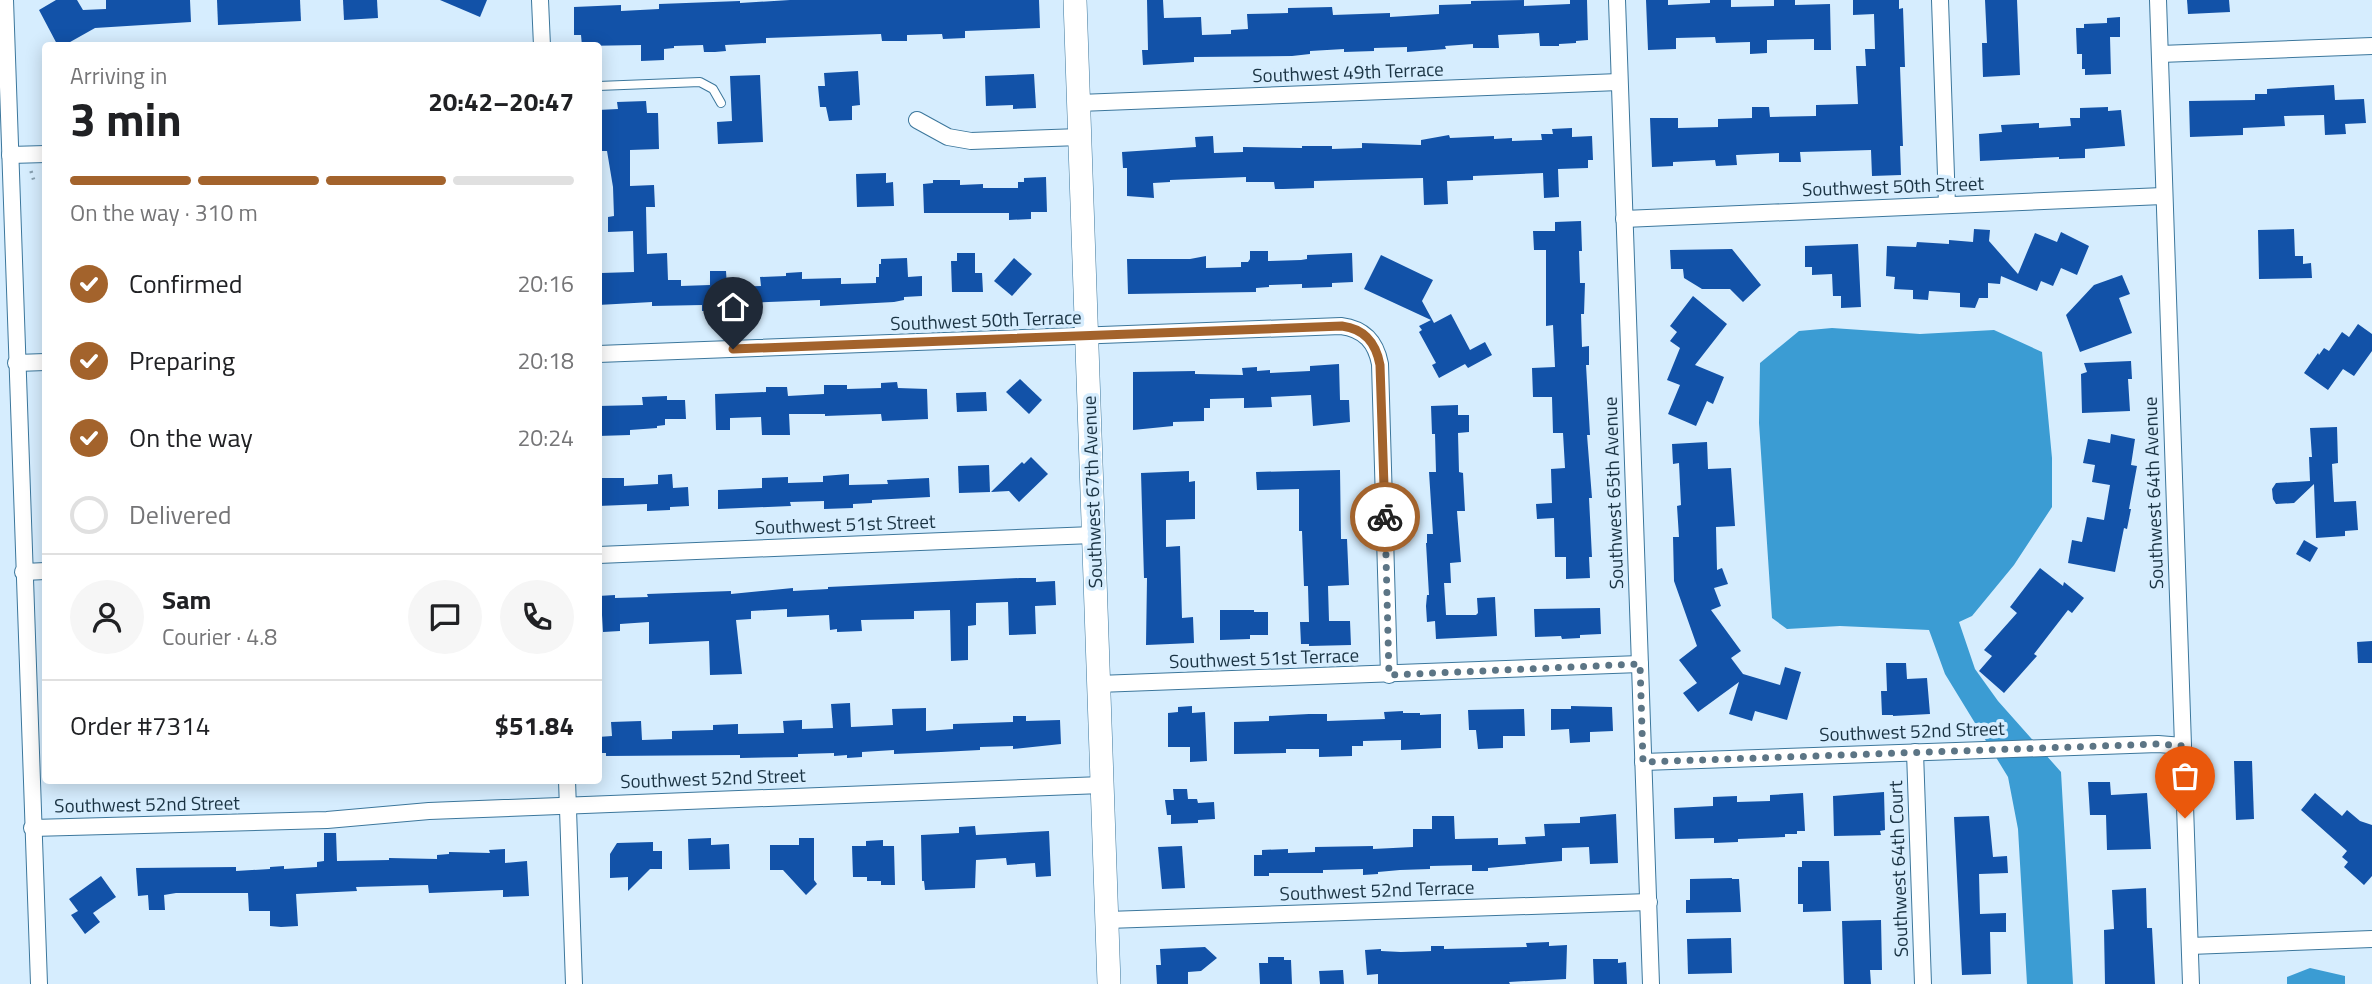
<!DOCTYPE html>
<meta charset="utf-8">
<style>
:root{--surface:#fff;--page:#f6f6f6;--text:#202124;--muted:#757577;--line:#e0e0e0;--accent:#a3632c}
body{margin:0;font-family:"Titillium Web",sans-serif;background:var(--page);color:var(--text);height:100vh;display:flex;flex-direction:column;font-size:26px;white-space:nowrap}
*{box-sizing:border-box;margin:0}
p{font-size:23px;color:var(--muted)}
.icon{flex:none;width:38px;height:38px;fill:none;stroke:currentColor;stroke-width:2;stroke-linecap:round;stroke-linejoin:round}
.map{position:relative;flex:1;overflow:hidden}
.details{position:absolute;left:42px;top:42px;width:560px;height:742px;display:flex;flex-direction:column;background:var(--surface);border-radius:7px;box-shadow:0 4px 18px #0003}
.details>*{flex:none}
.pin{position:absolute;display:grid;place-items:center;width:60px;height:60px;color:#fff;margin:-72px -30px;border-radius:50% 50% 50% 0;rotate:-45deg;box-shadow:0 0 7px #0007}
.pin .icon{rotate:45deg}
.courier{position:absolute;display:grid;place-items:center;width:70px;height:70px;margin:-35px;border:5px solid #a3632c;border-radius:50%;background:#fff;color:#222;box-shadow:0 2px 9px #0007}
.head em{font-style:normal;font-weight:700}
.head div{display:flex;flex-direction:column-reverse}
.head{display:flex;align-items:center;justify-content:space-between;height:119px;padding:0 28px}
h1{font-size:46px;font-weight:700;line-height:52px}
.bar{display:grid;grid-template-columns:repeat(4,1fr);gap:10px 7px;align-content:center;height:84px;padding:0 28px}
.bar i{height:9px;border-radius:5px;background:var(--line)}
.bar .on{background:var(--accent)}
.bar p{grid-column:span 4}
.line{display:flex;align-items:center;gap:18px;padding:0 28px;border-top:2px solid var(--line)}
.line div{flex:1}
.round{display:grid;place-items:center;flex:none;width:74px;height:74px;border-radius:37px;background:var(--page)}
ol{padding:0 28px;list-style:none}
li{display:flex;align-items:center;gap:21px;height:77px}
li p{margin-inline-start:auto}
li .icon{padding:7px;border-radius:50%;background:var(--accent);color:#fff;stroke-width:4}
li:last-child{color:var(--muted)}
li i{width:38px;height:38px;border:4px solid var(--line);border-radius:50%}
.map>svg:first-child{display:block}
.water{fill:#3b9cd3}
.building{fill:#1252a8}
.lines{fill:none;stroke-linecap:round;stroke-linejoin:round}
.service-casing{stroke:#3c779c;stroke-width:10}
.minor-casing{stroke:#3c779c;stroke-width:18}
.secondary-casing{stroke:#3c779c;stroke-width:24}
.path{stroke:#88a0b0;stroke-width:3.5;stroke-dasharray:2 5;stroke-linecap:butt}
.service{stroke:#fff;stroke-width:8}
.minor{stroke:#fff;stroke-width:16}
.secondary{stroke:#fff;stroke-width:23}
.done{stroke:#5c7585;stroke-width:7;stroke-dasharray:0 12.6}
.route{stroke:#a3632c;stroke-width:9}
.labels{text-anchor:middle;stroke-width:7;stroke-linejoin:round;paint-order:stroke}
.street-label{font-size:19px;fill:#1b3444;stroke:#d6edfe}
</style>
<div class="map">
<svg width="2372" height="984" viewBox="0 0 2372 984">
<rect width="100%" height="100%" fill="#d6edfe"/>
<!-- water -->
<g class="water">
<path d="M1832,328L1920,334L1994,330L2042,352L2052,458V507L2014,565L1972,616L1959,622L1975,669L1998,701L2061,772L2073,984H2027L2018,829L2008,777L1945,674L1929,630L1840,626L1787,629L1772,618L1759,423L1760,363L1799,331Z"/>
<path d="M2310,968L2345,976V984H2287V977Z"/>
</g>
<!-- building -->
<g class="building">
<path d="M56,0H77L83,10L106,9V0H190L191,22L95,28L63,46H58L39,10Z"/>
<path d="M217,0H300L301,21L218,25Z"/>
<path d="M343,0H377L378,18L344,20Z"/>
<path d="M440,0H487L480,17Z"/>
<path d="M790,0H1039L1040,28L965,31V38L943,39L942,34L907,35V41H882L881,34L766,38V43L725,45L726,51L715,52H704L703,45L674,46V48L664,49V60L641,61V45L582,46L581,35H574V7L621,5V11L659,9V4L740,1V3Z"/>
<path d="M1147,0H1163L1164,18L1201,17L1202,35L1231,34V30L1248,29L1247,14L1288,13V8L1332,7L1333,15L1390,13V17L1439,14V5L1471,4V1L1524,0V6L1570,4V0H1587L1588,40L1576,41V43L1559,44V46H1540L1539,33L1498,35L1499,48H1473V44L1445,46L1446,49L1407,52V47L1374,48V51L1344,52V49L1310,51V54L1292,56L1194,57V62L1143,65L1142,50H1148Z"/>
<path d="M1646,0H1668V5L1710,3V0H1731V7L1774,6V0H1795V5L1830,4L1831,50H1814V39L1767,40V53L1750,54V42L1716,43L1715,37L1676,38V49L1648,50Z"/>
<path d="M1853,0H1899V9L1903,8L1905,67H1900L1903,146H1900L1901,175L1872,176L1871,150L1800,152L1801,162H1779V153L1736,155L1737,165L1716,166L1715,160L1673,162V166L1652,167L1650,118H1678V128L1718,127V119L1752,118V107H1769L1770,117L1816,116V105L1858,104L1856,66H1866L1865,49H1875L1874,14L1853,15Z"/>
<path d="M1985,0H2017L2020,75L1983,77L1982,43H1987Z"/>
<path d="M2187,0H2229L2230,12L2188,14Z"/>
<path d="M2120,17V37H2110L2111,74L2085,75V69H2082V54H2077L2076,28H2084V24L2107,23V18Z"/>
<path d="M858,71L860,105L852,106V120L829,121L826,107H820L818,86H825L824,73Z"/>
<path d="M1034,74L1036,108L1013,109V105L986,106L985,76Z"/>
<path d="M760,75L763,142L718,144L717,122L732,121L730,76Z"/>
<path d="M2334,85L2335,100L2364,99L2366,123L2345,124L2346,134L2325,135L2324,115L2284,116L2285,126L2243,128V135L2190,137L2189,101L2255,100V94H2267V89Z"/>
<path d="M646,101L647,113H658L659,149L630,150V186L654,185L655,207H646L647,254L667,253L668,280H681V286L710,285V271H726L727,287L761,286L760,277L786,276V273L802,272V279L841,278V284L876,283V277H879V264H881V259L907,258L908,277L922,276V296L904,297V300L894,302L820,306V300L742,303V307H724V311H702V305L652,306V302L598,305V279H601V273L634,272L633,231L608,232V217L614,216L613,187L607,151H598V110L618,109L617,102Z"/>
<path d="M2108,107V111L2121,110L2125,146L2085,149V158L2059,159V157L1980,161L1979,134L2002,132L2001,125L2039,123V128L2071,126L2070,118H2080V108Z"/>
<path d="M1572,128V137L1592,136L1593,160H1588V168L1558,169L1559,197L1544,198L1543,173L1473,176V180L1447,181L1448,204L1424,205L1423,178L1314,181V188L1283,189H1275L1274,182H1246V177L1170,180V182L1153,183L1154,198L1127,196V168H1123L1122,152L1196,147L1195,137L1213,136L1214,153L1243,152V147L1302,148V146H1332V149L1362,148V143L1421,145V140L1449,135L1450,138L1494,136V139L1512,138V141L1542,140L1541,134H1553L1552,129Z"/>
<path d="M886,173V183L893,182L894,206L857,207L856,174Z"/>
<path d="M1046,177L1047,212H1031V219L1009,220V213H924L923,184L933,183V180H960V185L983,184V188H1018V182H1024V178Z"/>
<path d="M1581,221L1582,251H1579L1580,283H1585L1584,314H1581L1582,347L1589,346V365H1586L1590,435H1587L1592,498H1589L1592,557H1589L1590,578L1566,579V557H1555L1554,518L1537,519L1536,504L1552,503L1551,469L1565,468L1563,433H1553L1552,397H1533L1532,368L1555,367L1553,325L1546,326V250H1534L1533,231H1555V222Z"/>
<path d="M1974,229L1990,230L1989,241L2018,274L2035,233L2057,242L2061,232L2089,246L2077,275L2061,268L2053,286L2041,281L2037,291L2001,276L2000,284L1988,283V298H1979L1975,308L1960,307V293L1929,291L1928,300L1913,299V290L1894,289L1895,277L1886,276L1887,246L1916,247L1917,242L1949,244V240L1973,242Z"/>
<path d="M2294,229L2295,256H2303V264L2311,263L2312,278L2259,279L2258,230Z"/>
<path d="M1858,244L1861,307L1841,308V296H1833L1832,274L1812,275V267H1805V246Z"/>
<path d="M1732,249L1761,285L1743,302L1730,289H1702L1684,278L1683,269H1671L1670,250Z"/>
<path d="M1250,251H1268V261L1301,260L1307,259V255L1352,253L1353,282L1332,283V287L1302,288V284L1269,285V287L1256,288V292L1128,294L1127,259H1190L1206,256V268L1241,267V262H1248L1250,259Z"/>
<path d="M957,253H975V273H982L983,292H952L951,261H957Z"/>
<path d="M1381,255L1433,280L1422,301L1434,323L1451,314L1470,350L1485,342L1492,355L1468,368L1465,364L1439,378L1432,365L1436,363L1419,332L1422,330L1419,326L1431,320L1364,289Z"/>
<path d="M1014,258L1032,274L1012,296L994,281Z"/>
<path d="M2122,275L2130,294L2119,298L2132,333L2080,352L2066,315L2094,285Z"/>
<path d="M1693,296L1727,324L1695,365L1724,377L1713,404L1707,401L1696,426L1668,414L1680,385L1667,380L1680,348L1670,341L1677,332L1670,326Z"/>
<path d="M2358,324L2372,334V351L2354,376L2343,369L2328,390L2304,373L2318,353L2319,355L2324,348L2329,351L2342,332L2349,337Z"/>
<path d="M2131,361L2132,379H2128L2130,411L2082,413L2081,374L2087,372L2084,363Z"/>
<path d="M1339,364L1340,400H1349L1350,422L1313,426L1311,395L1271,397L1272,407L1244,408V398L1210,399V408H1204V421L1173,422V426L1133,430V372L1195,371V374L1243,375L1242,368L1257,367V371L1270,370V373L1310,371V366Z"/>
<path d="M1020,379L1042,400L1029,414L1006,392Z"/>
<path d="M897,382L898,388L927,389L928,419L882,421L881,414L825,416V414H789L790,435H762L761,417L730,418V430H716L715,394L766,392V387H787L788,396L824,394V385H847V389L881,388V383Z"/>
<path d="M986,392L987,411L957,412L956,393Z"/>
<path d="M667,396V400H685L686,419H665V425L657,426V428L630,430V435L598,436V406L643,405L642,397Z"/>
<path d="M1458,405V415H1469V432L1458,433L1459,472L1463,473L1465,511H1457L1461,562L1450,563L1451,583H1444L1446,615H1476L1478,613L1477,598L1495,597L1497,636L1436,639L1435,621L1427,622L1426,606L1427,595H1429L1426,543H1427V534H1433L1429,472H1436L1435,434H1432L1431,406Z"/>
<path d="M2337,427L2338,463L2332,464L2334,502L2356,501L2358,530L2345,531V536L2316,538L2314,484L2294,503L2276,504L2273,499L2272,489L2276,483L2310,481L2309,457H2312L2310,428Z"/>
<path d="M2111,434L2135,439L2131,465L2137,466L2129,509H2131L2127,529L2124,528L2115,572L2068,563L2072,540L2082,542L2087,517L2104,520L2110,485L2092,482L2095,465L2083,463L2088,439L2110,443Z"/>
<path d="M1707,442L1708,469L1731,468L1735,526L1716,527L1717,570L1722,568L1728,584L1714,588L1721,606L1711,610L1741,651L1731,658L1743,674L1780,685L1785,667L1801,672L1787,720L1755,711L1752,721L1729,714L1739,682L1698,712L1683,693L1697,683L1679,660L1697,646L1674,581L1673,537H1679L1677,506L1681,505L1679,463L1673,464L1672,444Z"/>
<path d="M1031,457L1048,474L1019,502L1009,491L991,492L1022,462L1024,464Z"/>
<path d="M989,465L990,492L959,493L958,466Z"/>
<path d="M1340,470L1341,539H1347L1349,585L1328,586L1329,621H1350L1351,645L1309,646V644H1301L1300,622H1309L1308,586H1304L1302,531H1299V489L1257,490L1256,472Z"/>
<path d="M1189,471V482L1195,481V519L1166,520V547L1180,546L1182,618L1193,617L1194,643L1146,645L1147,578H1144L1141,473Z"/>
<path d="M672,474L673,488L688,487L689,506L670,507V510L647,511V504L598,506V478H624V486L658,484V475Z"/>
<path d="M849,474V485L888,484L887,480L929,478L930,497L872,500V503L853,504V508L824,509V501L790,502L791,506L718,509V490L762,488V478L788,477V483L823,482V476Z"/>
<path d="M2304,540L2318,548L2310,562L2296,554Z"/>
<path d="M2040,568L2063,586L2064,582L2084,598L2072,613L2068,610L2034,654L2037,656L2004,693L1979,671L1992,656L1984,650L2017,613L2010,607Z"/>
<path d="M1020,578H1036V582L1055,581L1056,605L1035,606L1036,634L1009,635L1008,602L976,603V625L968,626V660L951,661L950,610L914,611V619L861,620L862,631L837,632V629L830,630L829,615L787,617V609L751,611V619L736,620L742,674L710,675L709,641L649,644V622L620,624V631L603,632L602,615H598V596L615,595V598L648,597L647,594L731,591V594L793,588V591L828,589V587Z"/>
<path d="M1600,608L1601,634L1580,635V638L1562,639L1561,636L1535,637L1534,609Z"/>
<path d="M1220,610H1254V612H1268V635H1250V639L1220,640Z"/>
<path d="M2372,641V663H2358L2357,642Z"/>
<path d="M1886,663H1906L1907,679L1927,678L1930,714L1893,716V715H1882L1881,691H1887Z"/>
<path d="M850,703L851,727L893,725L892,709L926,708V731L953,729V724L1013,722V716H1026V721L1060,720L1061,744L1013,749V746L980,747V750L941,752L894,754V750L862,752V757L847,758V755L834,756V753L798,754V757L740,758V755L606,756V753H598V737L612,736L611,722L641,721L642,740L672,739V731L713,730V725L738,724V734L784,733L783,721L802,720V729L833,728L831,704Z"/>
<path d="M1192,706V713L1205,712L1207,761L1190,762V747H1168V713L1178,712V707Z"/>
<path d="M1571,706L1612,707L1613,731L1590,732V742L1570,743L1569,729L1551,730V709H1571Z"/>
<path d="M1524,709L1525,736H1503V748L1478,749L1476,730H1469L1468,710Z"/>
<path d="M1403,711V713H1420V715L1441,714V748L1401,750V740L1363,741V746H1352V756L1319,757V749H1286V753L1234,754V722L1269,721V716L1309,714H1327V721L1385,719L1384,712Z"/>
<path d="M2234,761H2252L2254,819L2236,820Z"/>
<path d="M2088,782H2110L2111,795L2147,793L2151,849L2107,850L2106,815H2090Z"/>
<path d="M1173,789H1187L1188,799H1197L1198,803L1214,802L1215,819L1198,820V823L1171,824V815H1167L1165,800H1174Z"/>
<path d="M1884,792L1885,830L1880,831L1881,835L1834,836L1833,796Z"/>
<path d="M1803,793L1805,831H1797V834H1785V837L1738,839V842L1714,843V838L1675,839L1674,808L1713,806V797L1737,796V802L1770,801V795Z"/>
<path d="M2315,793L2342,816L2347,810L2360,821L2372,825V876L2364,885L2344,867L2348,862L2342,857L2347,851L2301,810Z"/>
<path d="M1616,814L1618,863L1590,864L1589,847L1562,848V861L1488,868V871H1472V865L1430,866V869L1400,870L1378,872V874L1363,875V869L1323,870V873H1269V876H1254V855H1262V850L1288,849V853L1315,852V847L1373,846V849L1413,847V829H1432V816H1454L1455,839L1498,838V845L1526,844L1525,837L1545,836L1544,824L1580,823V817Z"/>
<path d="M1989,816L1993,857L2007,856L2008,873L1979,874L1980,914L2006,913V932H1990L1991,974L1962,975L1954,817Z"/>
<path d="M975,826L976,835L1049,831L1051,876L1036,877L1035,863L1007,865L1006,858L976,860L975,888L925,890L924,881H922L921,835L959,833V827Z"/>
<path d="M324,833H336L337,861L389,860V858L437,859V855L449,854V852L490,853L489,850L505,849V863L527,861L529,896L503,897V890L429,893L428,885L356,887L357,891L296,894L298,926L281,927L270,926V911H249L248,893H176L164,895L165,910H149L148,895L138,896L136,868L236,867V871L270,869V867L284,866V869L317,867V862L324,861Z"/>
<path d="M711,838V845L729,844L730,869L689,870L688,839Z"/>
<path d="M799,838H814V880L817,884L806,895L783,870H770V845H799Z"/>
<path d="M883,840V846H894L895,885H881V881H867V877H853L852,846H866V841Z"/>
<path d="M653,842V851H662V869H650L628,891V877L610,878V854L617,843Z"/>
<path d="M1182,846L1185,888L1162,889L1158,847Z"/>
<path d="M1802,861H1829L1831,911L1803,912V904H1798V867H1802Z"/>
<path d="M101,876L116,897L93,913L100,922L85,934L71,915L78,911L69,899Z"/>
<path d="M1732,878V879H1739L1741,912L1686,913V900H1690V879Z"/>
<path d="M2146,888L2147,928H2152L2155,984H2105L2104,930L2114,929L2112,890Z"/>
<path d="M1881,920L1882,970H1870L1871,984H1844L1842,921Z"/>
<path d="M1731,938L1732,973L1688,974L1687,939Z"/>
<path d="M1549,942V946L1567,945L1566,979L1509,982L1510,984H1378V974L1367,975L1365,950L1381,949V951L1401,952L1431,951V946H1444V949L1527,947L1526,943Z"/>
<path d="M1205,947L1217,958L1201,971L1188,972V984H1157L1156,965H1161L1160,949Z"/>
<path d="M1268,957H1284V960H1291L1292,984H1260L1259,963H1268Z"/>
<path d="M1593,959H1618V963L1626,962L1627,984H1594Z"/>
<path d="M1343,970L1344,984H1320L1319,971Z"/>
</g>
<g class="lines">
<!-- service casing -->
<g class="service-casing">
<path id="service" d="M598,86L700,82L713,89L721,103"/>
</g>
<!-- minor casing -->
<g class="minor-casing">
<g id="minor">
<path d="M5,0L39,984"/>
<path d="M540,0L542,46"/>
<path d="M1617,0L1651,984"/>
<path d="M1940,0L1947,205"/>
<path d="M2158,0L2191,984"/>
<path d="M2160,54L2372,46"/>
<path d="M1079,103L1619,82"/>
<path d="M917,120L948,137L971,141L1080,137"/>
<path d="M10,155L46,154"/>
<path d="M1624,219L2163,196"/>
<path d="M598,354L1341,326C1365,329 1376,343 1380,364L1389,675"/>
<path d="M16,363L46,362"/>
<path d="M598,555L1093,535"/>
<path d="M23,572L46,571"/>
<path d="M1098,684L1640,664"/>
<path d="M1915,752L1923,984"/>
<path d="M1643,762L2158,744L2183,746"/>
<path d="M567,780L574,984"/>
<path d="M32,828L327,820L429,811L1102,785"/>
<path d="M1107,920L1649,902"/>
<path d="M2190,946L2372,939"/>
</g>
</g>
<!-- secondary casing -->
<g class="secondary-casing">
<path id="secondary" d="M1075,0L1109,984"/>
</g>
<!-- path -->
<g class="path">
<path d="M31,171L34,181"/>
<path d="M1921,180L1929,185"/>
<path d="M1966,184L1972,178"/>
</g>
<!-- service -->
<use href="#service" class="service"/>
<!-- minor -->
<use href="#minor" class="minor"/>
<!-- secondary -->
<use href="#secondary" class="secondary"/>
</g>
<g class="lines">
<!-- done -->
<path class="done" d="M1385,517L1389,675L1640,664L1643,762L2158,744L2183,746L2185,818"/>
<!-- route -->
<path class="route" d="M733,349L1342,326C1365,329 1376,343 1380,365L1385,517"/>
</g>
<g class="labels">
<!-- street labels -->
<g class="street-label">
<text transform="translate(1348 72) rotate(-2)" y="7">Southwest 49th Terrace</text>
<text transform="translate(1893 186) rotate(-2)" y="7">Southwest 50th Street</text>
<text transform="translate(986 320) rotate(-2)" y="7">Southwest 50th Terrace</text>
<text transform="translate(1092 492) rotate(-92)" y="7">Southwest 67th Avenue</text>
<text transform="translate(1613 493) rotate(-92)" y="7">Southwest 65th Avenue</text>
<text transform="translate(2153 493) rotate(-92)" y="7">Southwest 64th Avenue</text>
<text transform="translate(845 524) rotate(-2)" y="7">Southwest 51st Street</text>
<text transform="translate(1264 658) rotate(-2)" y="7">Southwest 51st Terrace</text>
<text transform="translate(1912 731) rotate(-2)" y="7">Southwest 52nd Street</text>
<text transform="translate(713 778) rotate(-2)" y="7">Southwest 52nd Street</text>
<text transform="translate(147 804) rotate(-1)" y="7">Southwest 52nd Street</text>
<text transform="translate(1898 869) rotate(-92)" y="7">Southwest 64th Court</text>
<text transform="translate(1377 890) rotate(-2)" y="7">Southwest 52nd Terrace</text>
</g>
</g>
</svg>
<div class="pin" style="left:2185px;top:818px;background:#ea580c"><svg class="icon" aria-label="bag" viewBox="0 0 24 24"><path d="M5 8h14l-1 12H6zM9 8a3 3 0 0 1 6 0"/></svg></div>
<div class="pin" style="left:733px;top:349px;background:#1f2937"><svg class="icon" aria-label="home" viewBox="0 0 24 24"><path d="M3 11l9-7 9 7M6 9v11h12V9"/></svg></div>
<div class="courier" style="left:1385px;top:517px"><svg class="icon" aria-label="bike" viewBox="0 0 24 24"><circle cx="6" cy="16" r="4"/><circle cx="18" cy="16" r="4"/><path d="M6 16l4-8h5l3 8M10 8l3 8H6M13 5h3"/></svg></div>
<section class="details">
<div class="head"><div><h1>3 min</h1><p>Arriving in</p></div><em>20:42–20:47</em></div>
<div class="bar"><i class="on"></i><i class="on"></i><i class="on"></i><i></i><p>On the way · 310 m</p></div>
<ol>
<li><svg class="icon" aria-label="check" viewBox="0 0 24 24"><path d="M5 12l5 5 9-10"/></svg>Confirmed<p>20:16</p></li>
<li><svg class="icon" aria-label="check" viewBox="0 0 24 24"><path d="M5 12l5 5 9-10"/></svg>Preparing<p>20:18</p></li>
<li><svg class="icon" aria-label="check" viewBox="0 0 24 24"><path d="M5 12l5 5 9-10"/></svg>On the way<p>20:24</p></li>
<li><i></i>Delivered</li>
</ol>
<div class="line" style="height:126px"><a class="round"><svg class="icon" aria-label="person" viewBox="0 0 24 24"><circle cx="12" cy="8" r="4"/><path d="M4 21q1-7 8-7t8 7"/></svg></a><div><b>Sam</b><p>Courier · 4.8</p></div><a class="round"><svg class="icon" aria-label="chat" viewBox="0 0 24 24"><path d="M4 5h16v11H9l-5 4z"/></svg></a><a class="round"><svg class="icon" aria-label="phone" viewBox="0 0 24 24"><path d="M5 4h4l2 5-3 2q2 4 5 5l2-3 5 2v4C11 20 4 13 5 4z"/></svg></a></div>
<div class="line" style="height:91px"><div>Order #7314</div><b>$51.84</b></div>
</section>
</div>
